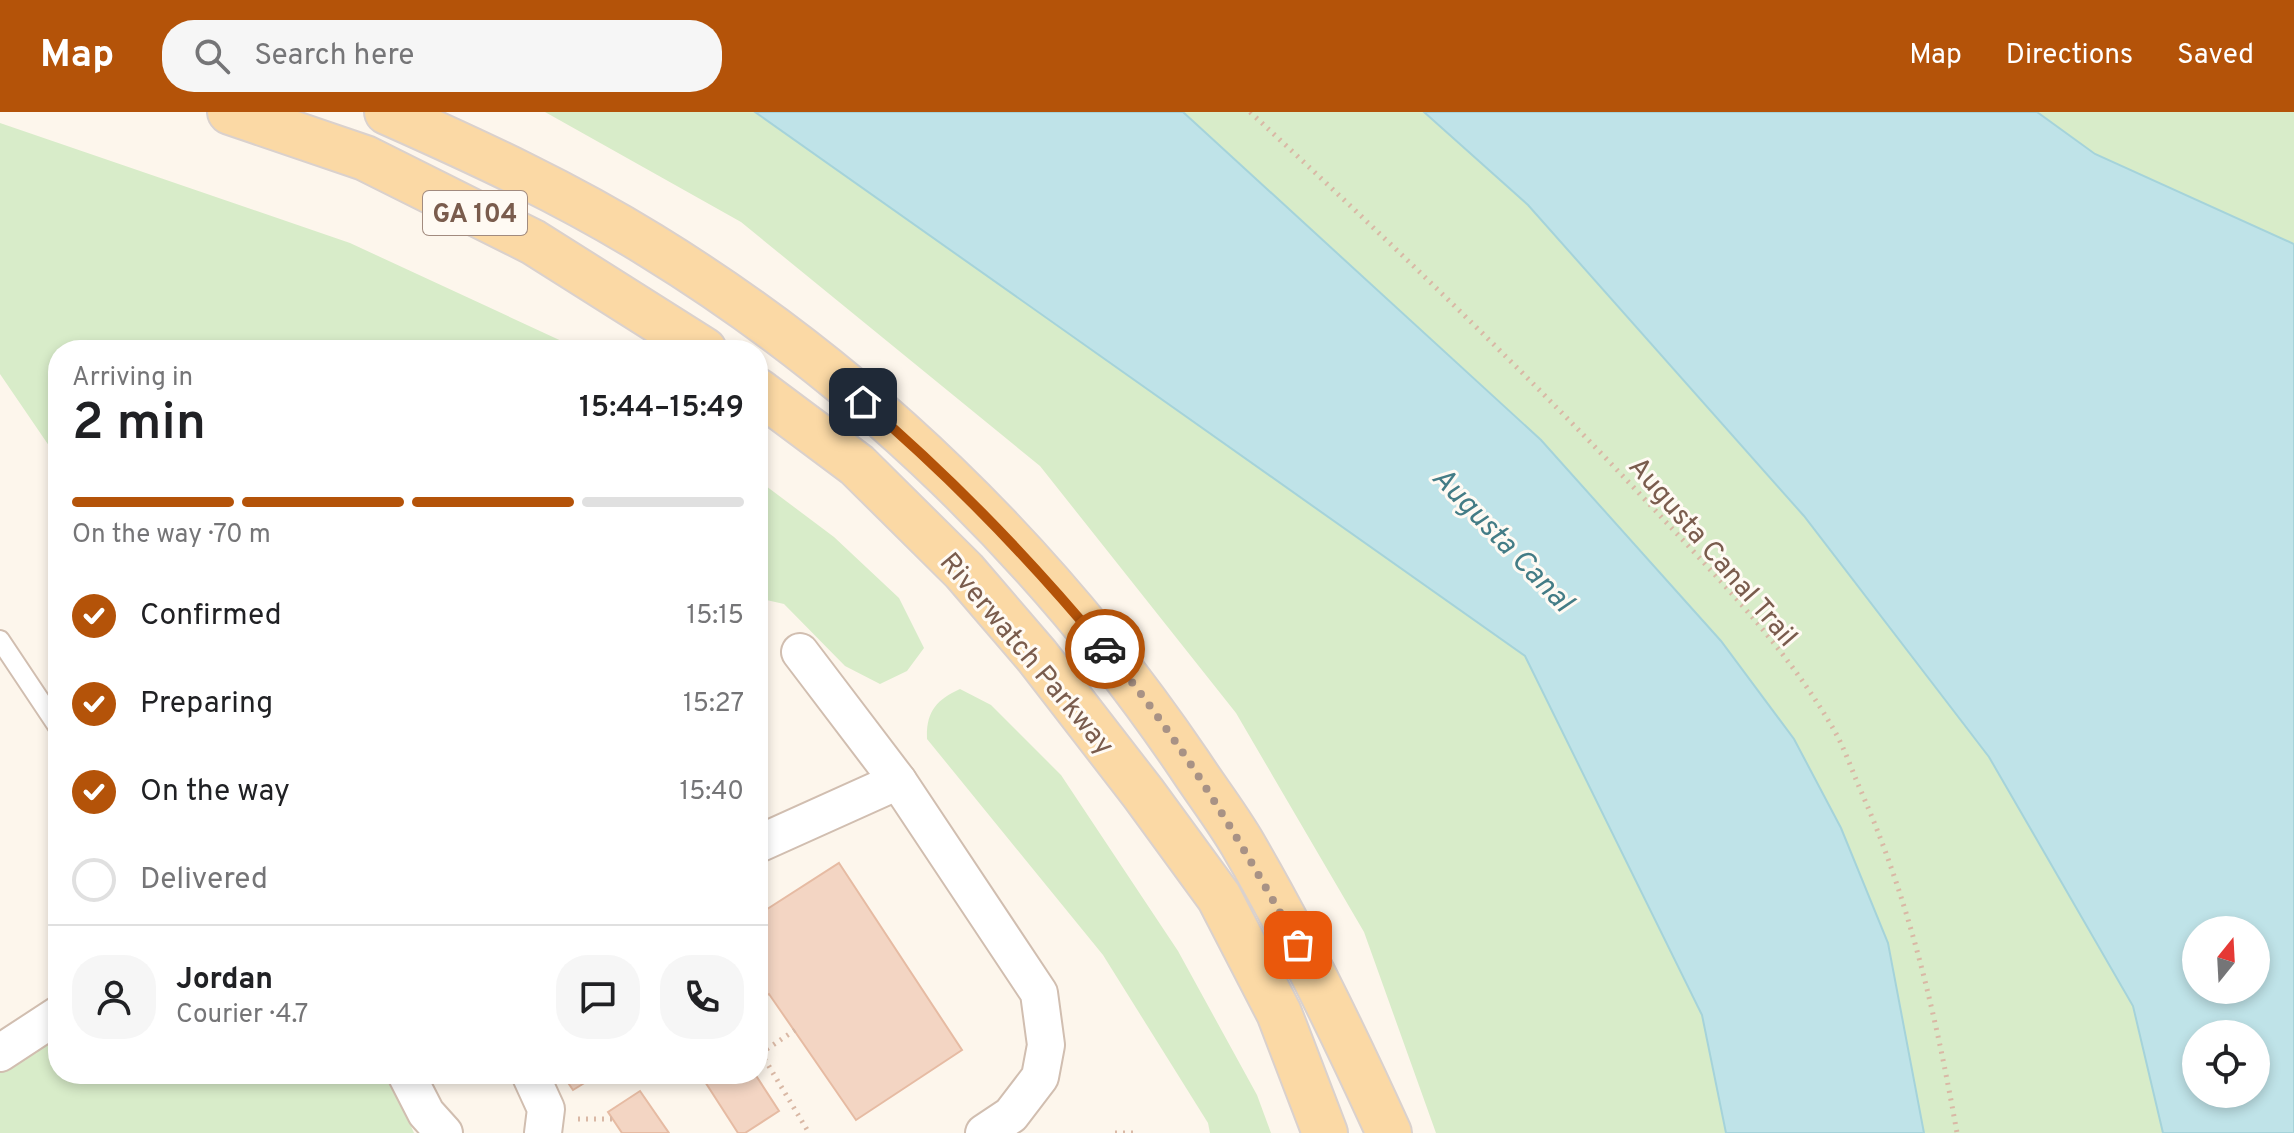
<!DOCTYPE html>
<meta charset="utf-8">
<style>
:root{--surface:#fff;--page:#f6f6f6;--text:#202124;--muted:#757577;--line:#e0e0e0;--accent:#b45309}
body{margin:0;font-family:Overpass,sans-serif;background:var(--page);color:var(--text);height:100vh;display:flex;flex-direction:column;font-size:30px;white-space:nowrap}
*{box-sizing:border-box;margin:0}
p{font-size:26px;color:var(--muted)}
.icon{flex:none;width:44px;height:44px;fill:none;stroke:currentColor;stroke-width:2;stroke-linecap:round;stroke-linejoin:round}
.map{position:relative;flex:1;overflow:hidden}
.drawer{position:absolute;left:48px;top:228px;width:720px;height:744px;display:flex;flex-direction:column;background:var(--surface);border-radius:32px;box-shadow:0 4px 12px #0003}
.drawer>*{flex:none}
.needle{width:52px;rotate:18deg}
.tools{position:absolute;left:2182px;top:804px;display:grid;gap:16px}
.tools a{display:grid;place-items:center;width:88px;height:88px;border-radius:50%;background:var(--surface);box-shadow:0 4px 12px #0003;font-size:40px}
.pin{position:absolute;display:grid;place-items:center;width:68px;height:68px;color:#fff;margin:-34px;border-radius:16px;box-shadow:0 4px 12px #0006}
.courier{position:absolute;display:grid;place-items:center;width:80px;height:80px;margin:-40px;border:6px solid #b45309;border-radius:50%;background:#fff;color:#222;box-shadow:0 2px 10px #0007}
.head em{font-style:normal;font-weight:600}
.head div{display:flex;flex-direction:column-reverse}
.head{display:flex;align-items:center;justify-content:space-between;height:136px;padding:0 24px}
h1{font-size:52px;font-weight:600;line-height:60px}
.bar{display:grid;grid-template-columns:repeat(4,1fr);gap:12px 8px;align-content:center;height:96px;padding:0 24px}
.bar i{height:10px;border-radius:6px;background:var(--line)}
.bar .current{background:var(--accent)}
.bar p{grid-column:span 4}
.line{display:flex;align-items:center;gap:20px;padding:0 24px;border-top:2px solid var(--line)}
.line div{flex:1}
.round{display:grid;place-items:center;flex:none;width:84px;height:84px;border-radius:32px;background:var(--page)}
ol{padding:0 24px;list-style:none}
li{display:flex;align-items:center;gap:24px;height:88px}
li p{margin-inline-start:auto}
li .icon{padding:8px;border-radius:50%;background:var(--accent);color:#fff;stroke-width:4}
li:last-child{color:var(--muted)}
li i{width:44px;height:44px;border:4px solid var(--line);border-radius:50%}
header{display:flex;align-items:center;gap:48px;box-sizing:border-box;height:112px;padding:0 40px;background:var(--accent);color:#fff}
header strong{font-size:38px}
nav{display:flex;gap:44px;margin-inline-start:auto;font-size:28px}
.search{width:560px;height:72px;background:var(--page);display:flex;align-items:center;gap:20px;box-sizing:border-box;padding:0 28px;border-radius:32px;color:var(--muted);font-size:30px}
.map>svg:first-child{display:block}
.green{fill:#d8ecc9}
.water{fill:#bfe3e8;stroke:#a5d3da;stroke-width:2;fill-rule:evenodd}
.building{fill:#f3d5c3;stroke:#e6bba3;stroke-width:2}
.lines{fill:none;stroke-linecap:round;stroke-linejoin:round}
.lane-casing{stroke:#d1beb0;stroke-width:22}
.street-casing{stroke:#d1beb0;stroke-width:40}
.primary-casing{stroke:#dad1cd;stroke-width:48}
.path{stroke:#d9b8a5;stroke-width:5;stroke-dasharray:2 6;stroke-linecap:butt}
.lane{stroke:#fff;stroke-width:18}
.street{stroke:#fff;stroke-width:36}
.primary{stroke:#fbd9a5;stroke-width:44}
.done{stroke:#a89285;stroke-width:8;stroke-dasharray:0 14.4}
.route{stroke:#b45309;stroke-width:10}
.labels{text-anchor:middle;stroke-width:6;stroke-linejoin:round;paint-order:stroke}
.shield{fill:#fffaf3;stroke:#a28b7f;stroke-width:2}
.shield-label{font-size:26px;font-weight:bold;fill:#7a5c4d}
.street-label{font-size:28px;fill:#7a5c4d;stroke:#fffaf3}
.water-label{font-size:30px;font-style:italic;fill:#437c86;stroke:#fffaf3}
</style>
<header>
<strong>Map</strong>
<div class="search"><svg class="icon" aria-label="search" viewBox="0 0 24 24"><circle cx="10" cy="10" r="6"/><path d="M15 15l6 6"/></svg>Search here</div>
<nav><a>Map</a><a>Directions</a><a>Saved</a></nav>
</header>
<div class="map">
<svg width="2294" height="1021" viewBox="0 0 2294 1021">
<rect width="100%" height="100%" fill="#fdf6ec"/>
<!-- green -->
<g class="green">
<path d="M545,0H755L1525,544L1702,903L1726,1021H1436L1364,820L1236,601L1040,354L741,110Z"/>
<path d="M1183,0H1424L1528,93L1804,404L1989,645L2133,894L2163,1021H1924L1888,831L1841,716L1794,627L1721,529L1541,328Z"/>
<path d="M2037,0H2294V132L2095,42Z"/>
<path d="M0,11L350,131L581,238H58V347L0,262Z"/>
<path d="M758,368L834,425L899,486L924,536L907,559L880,572L845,554L784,492L758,486Z"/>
<path d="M960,577L991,593L1061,663L1178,839L1257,983L1271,1021H1210L1208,1011L1103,843L927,627C926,600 936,588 960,577Z"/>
<path d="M58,880V962H388L414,1021H0V920Z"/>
</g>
<!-- water -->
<g class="water">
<path d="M755,0H1183L1541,328L1721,529L1794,627L1841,716L1888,831L1924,1021H1726L1702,903L1525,544Z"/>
<path d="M1424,0H2037L2095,42L2294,132V1021H2163L2133,894L1989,645L1804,404L1528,93ZM2196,818H2256V878H2196ZM2196,922H2256V982H2196Z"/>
</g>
<!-- building -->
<g class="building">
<path d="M839,751L962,938L856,1008L769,882L758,889V803Z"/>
<path d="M562,962H599L573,978Z"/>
<path d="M700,962H755L779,999L745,1021H738Z"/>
<path d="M640,979L669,1021H622L608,1000Z"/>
</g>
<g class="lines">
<!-- lane casing -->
<g class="lane-casing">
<path id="lane" d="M0,528L58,615"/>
</g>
<!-- street casing -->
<g class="street-casing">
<g id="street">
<path d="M800,540L898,669L1039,881L1046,933L1040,965L1011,1003L984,1021"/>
<path d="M758,732L898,669"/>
<path d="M0,941L58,903"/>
<path d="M406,962L426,1001L444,1021"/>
<path d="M530,962L546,997L543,1021"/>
</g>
</g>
<!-- primary casing -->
<g class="primary-casing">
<g id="primary">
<path d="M230,0L365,46L533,130L704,238"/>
<path d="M387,0C477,40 566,81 650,133C864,264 1049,445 1189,652C1206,678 1226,704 1242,731C1297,825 1344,922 1389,1021"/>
<path d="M758,279L857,353L964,459L1037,544L1143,681L1219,785L1279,901L1325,1021"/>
</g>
</g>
<!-- path -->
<g class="path">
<path d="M1250,0C1388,128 1524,258 1652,395C1715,463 1784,533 1831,613C1843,632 1851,656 1860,677C1909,787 1936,903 1957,1021"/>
<path d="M795,918L761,941L809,1021"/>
<path d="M578,1007H613"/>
<path d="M1115,1021H1135"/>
</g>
<!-- lane -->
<use href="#lane" class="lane"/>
<!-- street -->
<use href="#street" class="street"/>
<!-- primary -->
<use href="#primary" class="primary"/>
</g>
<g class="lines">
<!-- done -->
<path class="done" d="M1105,537C1181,627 1241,730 1298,833"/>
<!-- route -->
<path class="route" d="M863,290C951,365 1031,448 1105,537"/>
</g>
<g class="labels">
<!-- shield labels -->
<rect class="shield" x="423" y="79" width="104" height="44" rx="6"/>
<g class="shield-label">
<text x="475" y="110">GA 104</text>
</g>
<!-- street labels -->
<g class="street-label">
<text transform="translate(1714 439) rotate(49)" y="10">Augusta Canal Trail</text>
<text transform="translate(1028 541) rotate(50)" y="10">Riverwatch Parkway</text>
</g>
<!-- water labels -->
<g class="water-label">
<text transform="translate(1503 427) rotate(46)" y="10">Augusta Canal</text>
</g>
</g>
</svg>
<div class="tools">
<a><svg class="needle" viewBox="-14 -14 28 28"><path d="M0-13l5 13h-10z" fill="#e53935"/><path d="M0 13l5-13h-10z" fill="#757577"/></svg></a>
<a><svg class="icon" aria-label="locate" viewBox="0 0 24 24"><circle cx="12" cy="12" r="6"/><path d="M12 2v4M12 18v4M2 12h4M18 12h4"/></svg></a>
</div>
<div class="pin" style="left:1298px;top:833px;background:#ea580c"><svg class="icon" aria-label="bag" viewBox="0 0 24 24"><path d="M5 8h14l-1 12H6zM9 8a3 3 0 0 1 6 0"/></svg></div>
<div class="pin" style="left:863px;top:290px;background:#1f2937"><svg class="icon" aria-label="home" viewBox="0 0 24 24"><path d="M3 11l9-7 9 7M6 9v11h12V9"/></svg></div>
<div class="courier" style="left:1105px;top:537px"><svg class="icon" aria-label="car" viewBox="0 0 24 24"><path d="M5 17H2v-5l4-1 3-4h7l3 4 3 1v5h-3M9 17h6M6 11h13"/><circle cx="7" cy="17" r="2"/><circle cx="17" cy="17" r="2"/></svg></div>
<section class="drawer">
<div class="head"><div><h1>2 min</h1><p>Arriving in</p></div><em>15:44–15:49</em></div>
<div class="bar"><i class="current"></i><i class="current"></i><i class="current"></i><i></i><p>On the way · 70 m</p></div>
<ol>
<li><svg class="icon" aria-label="check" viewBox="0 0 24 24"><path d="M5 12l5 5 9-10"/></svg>Confirmed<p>15:15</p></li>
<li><svg class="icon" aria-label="check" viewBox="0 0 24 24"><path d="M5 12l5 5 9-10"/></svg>Preparing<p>15:27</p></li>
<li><svg class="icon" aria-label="check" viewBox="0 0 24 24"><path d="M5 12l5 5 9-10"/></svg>On the way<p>15:40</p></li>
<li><i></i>Delivered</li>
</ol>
<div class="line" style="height:144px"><a class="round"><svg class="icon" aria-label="person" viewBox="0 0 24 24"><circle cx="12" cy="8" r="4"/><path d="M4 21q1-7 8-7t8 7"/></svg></a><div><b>Jordan</b><p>Courier · 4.7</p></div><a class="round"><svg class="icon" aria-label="chat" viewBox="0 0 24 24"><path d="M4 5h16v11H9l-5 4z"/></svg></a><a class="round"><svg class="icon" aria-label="phone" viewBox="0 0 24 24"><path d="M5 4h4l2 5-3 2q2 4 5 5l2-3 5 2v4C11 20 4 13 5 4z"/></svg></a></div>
</section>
</div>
